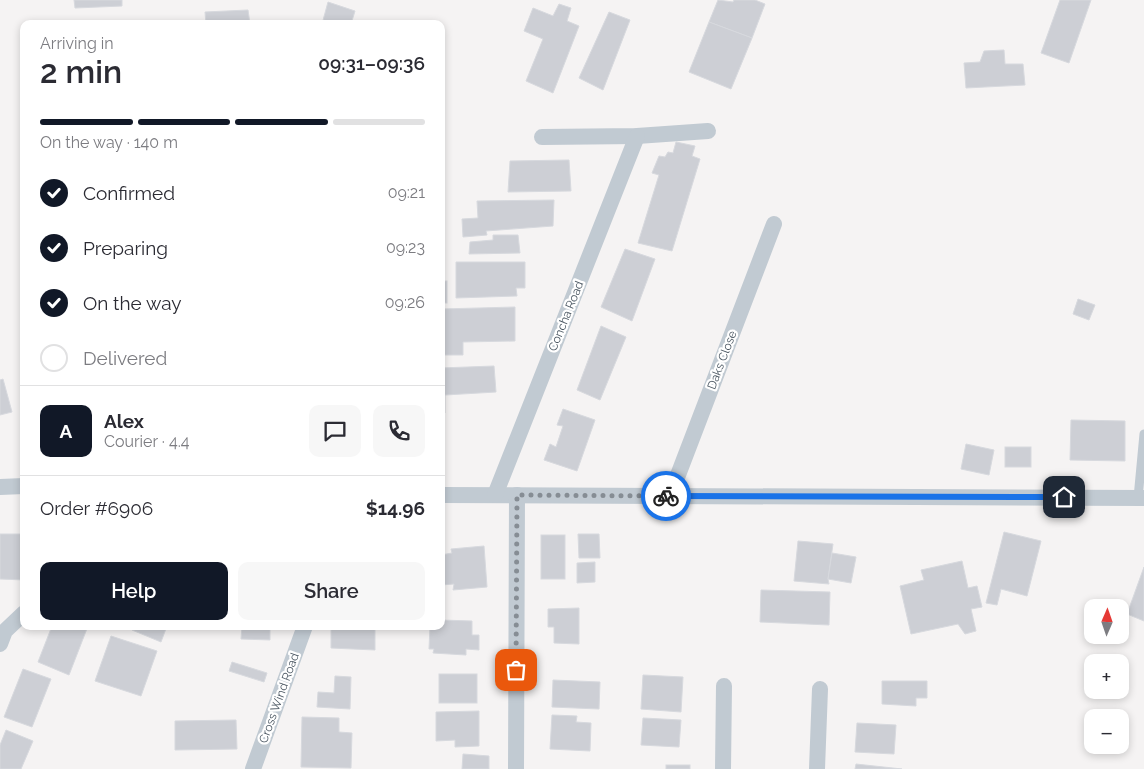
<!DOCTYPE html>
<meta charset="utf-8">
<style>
:root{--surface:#fff;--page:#f7f7f7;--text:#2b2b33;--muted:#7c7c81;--line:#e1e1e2;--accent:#111827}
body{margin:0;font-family:Raleway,sans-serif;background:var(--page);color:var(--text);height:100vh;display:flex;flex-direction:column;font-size:19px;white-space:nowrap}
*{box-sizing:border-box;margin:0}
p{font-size:16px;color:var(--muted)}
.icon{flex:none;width:28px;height:28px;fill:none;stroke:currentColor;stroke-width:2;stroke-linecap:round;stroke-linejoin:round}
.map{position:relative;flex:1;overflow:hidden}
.details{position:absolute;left:20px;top:20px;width:425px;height:610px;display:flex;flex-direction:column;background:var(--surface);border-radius:10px;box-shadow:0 2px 8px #0003}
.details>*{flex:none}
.needle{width:32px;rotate:2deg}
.fabs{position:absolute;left:1084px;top:599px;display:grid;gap:10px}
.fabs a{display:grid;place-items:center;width:45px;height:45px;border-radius:10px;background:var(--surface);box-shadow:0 2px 8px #0003;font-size:25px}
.pin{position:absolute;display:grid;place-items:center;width:42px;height:42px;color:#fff;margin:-21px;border-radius:10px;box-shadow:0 2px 8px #0006}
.courier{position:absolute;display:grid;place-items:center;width:50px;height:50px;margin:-25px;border:4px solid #1a73e8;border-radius:50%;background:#fff;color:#222;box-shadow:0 1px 6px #0007}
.head em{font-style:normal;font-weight:600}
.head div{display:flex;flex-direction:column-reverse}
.head{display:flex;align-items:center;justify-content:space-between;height:85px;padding:0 20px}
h1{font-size:32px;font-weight:600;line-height:38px}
.bar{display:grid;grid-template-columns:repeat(4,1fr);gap:8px 5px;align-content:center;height:60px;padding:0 20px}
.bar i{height:6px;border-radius:4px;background:var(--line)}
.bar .active{background:var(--accent)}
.bar p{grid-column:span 4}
.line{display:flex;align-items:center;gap:12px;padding:0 20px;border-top:1px solid var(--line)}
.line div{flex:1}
.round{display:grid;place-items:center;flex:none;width:52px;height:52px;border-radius:10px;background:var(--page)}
ol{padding:0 20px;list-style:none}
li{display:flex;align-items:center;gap:15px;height:55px}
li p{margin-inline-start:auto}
li .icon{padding:5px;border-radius:50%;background:var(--accent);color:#fff;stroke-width:4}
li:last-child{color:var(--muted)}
li i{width:28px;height:28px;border:2px solid var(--line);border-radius:50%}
.cta{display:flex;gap:10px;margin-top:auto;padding:10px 20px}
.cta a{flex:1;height:58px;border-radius:10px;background:var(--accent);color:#fff;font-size:20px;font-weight:600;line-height:58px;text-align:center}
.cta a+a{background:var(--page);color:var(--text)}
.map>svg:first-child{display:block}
.building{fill:#cdcfd5;stroke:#d7d9de}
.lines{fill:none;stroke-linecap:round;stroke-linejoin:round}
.service{stroke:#c1cad2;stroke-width:9}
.minor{stroke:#c1cad2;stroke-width:16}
.done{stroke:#868d94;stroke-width:5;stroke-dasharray:0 9}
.route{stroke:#1a73e8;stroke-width:6}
.labels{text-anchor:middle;stroke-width:4.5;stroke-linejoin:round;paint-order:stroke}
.street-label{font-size:12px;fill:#4a5661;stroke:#fff}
</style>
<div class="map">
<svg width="1144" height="769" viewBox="0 0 1144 769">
<rect width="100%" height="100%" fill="#f5f3f3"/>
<!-- building -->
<g class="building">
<path d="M74,0H122V6L75,8Z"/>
<path d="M718,0L733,2L734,0H755L765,4L752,38L709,22Z"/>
<path d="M1060,0H1091L1069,63L1041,53Z"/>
<path d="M328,2L355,11L351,24H322Z"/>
<path d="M559,4L571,8L567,21L579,26L553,93L526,81L543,39L524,31L533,8L553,16Z"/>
<path d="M248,10L250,24H206L205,12Z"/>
<path d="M609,12L630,20L603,90L579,78Z"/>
<path d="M709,22L752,38L731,89L689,72Z"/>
<path d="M1004,50L1005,64H1023L1025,85L966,88L964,63L980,62L984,51Z"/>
<path d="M676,142L695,146L692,156L700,159L672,251L638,243L659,175L652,173L659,156L665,157L668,152L673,153Z"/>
<path d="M569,160L571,191L508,192L510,161Z"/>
<path d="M554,200L553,226L486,231L487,235L463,237L462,219L478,218L477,201Z"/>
<path d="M493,235H518L520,253L469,254L470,242L493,240Z"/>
<path d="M625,249L655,259L632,321L601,307Z"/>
<path d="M456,262H525V288H516L517,296L456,298Z"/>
<rect x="441" y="281" width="6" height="22"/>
<path d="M1078,299L1095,305L1089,320L1073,314Z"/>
<path d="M515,307V341L463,342V355H441V309Z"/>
<path d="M601,326L626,337L600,400L577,390Z"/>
<path d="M494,366L496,392L445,395V413H441V368Z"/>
<path d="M3,379L12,412L0,415V380Z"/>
<path d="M563,409L595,420L577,471L544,460L550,444L556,447L563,426L557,425Z"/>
<path d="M1071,420L1125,421V461L1070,460Z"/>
<path d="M441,432H442L443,464H441Z"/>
<path d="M966,444L994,450L989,475L961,469Z"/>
<rect x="1005" y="447" width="26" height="20"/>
<path d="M1004,532L1041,541L1027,596L1001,589L997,605L986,603Z"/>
<path d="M0,534H24V580L0,579Z"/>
<path d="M578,534H599L600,558H579Z"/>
<rect x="541" y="535" width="24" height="44"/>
<path d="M798,541L833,544L828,579L829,584L794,581Z"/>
<path d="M484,546L487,587L453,590L454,584L441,585V555L452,553L451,549Z"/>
<path d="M832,553L856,557L851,583L828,579Z"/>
<path d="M962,561L968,588L977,586L982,607L971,609L976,631L965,634L958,624L911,634L900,586L924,580L921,570Z"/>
<path d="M595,562V582L577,583V563Z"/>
<path d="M1144,567V621L1127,614Z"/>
<path d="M761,590L830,592L829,625L760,622Z"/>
<path d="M579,608V644L554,643V627H548V609Z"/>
<path d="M441,620L472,621V635H479V650L466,649V655L433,653L434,649H429L430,626H441Z"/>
<path d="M52,626H88L69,675L38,662Z"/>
<path d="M133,626H167L161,642L132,630Z"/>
<path d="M242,626H270V640L241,639Z"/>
<path d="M331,626H375V650L331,648Z"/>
<path d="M111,636L157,651L141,696L95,681Z"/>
<path d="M232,662L267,673L264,682L229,671Z"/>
<path d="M23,669L51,679L32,727L4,717Z"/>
<rect x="439" y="674" width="38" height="29"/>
<path d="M643,675L683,677L681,712L641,709Z"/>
<path d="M335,676L351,677L350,709L317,707L318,692L334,693Z"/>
<path d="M553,680L600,682L599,709L552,707Z"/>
<path d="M882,681H927V698H916V706L882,704Z"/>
<path d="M479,711V746L455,747V740L436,741V712Z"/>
<path d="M552,715L577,716L576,722L591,723L590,751L550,749Z"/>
<path d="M302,717L339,718V732L352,733L351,768L301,767Z"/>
<path d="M643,718L681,720L679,747L641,745Z"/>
<path d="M236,720L237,749L175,750V721Z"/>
<path d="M857,723L896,725L894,754L855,752Z"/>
<path d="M6,730L33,741L21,769H0V745Z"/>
<path d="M463,754L489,756V769H462Z"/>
<path d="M856,764L902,769H855Z"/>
<rect x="666" y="765" width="24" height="4"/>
</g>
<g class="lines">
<!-- service -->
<path class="service" d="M1138,498L1144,434"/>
<!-- minor -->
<g class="minor">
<path d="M542,137L637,136L708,131"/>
<path d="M0,487L24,486"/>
<path d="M441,495L1144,498"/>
<path d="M495,495L637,136"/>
<path d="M670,496L774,224"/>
<path d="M0,644L5,631L24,613"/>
<path d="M253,769L305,626"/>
<path d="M516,769L517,495"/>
<path d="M723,769L724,686"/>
<path d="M817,769L820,689"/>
</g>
</g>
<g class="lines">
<!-- done -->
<path class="done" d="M516,670L517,495L666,496"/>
<!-- route -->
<path class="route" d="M666,496L1064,497"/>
</g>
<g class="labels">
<!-- street labels -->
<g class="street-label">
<text transform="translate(566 316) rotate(-68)" y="4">Concha Road</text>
<text transform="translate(722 360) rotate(-69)" y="4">Daks Close</text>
<text transform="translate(279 698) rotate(-70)" y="4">Cross Wind Road</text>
</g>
</g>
</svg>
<div class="fabs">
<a><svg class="needle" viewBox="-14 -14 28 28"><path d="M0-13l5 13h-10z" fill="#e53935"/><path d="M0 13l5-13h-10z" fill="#7c7c81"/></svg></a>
<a>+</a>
<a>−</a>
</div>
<div class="pin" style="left:516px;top:670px;background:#ea580c"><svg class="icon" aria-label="bag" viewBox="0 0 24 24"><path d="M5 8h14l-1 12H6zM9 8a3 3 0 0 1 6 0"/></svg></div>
<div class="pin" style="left:1064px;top:497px;background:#1f2937"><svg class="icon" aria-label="home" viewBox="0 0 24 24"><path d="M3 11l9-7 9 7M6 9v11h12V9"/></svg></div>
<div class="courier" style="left:666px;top:496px"><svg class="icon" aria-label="bike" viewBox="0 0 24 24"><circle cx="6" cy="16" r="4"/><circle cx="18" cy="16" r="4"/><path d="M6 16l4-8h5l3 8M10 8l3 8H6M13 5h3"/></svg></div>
<section class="details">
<div class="head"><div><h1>2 min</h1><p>Arriving in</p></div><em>09:31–09:36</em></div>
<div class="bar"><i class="active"></i><i class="active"></i><i class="active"></i><i></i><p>On the way · 140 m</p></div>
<ol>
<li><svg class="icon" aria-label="check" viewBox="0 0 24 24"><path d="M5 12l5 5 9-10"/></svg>Confirmed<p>09:21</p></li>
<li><svg class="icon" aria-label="check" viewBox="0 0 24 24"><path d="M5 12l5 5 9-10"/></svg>Preparing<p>09:23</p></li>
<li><svg class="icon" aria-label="check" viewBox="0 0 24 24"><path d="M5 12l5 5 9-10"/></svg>On the way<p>09:26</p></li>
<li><i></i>Delivered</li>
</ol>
<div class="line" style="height:90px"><b class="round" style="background:var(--accent);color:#fff">A</b><div><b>Alex</b><p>Courier · 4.4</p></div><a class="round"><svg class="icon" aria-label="chat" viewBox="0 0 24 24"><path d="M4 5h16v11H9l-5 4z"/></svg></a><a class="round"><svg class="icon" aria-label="phone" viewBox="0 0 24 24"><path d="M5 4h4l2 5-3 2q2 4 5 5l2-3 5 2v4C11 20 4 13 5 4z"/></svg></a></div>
<div class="line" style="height:65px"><div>Order #6906</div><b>$14.96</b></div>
<div class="cta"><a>Help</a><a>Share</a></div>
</section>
</div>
